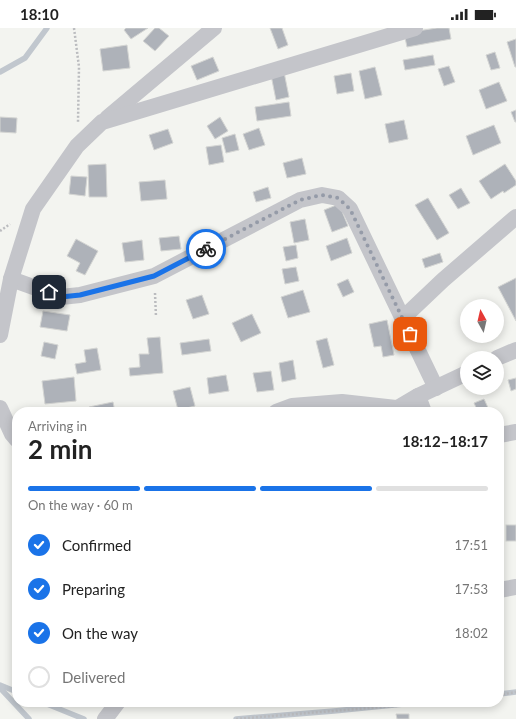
<!DOCTYPE html>
<meta charset="utf-8">
<style>
:root{--surface:#fff;--page:#f2f2f2;--text:#222;--muted:#767676;--line:#e0e0e0;--accent:#1a73e8}
body{margin:0;font-family:Lato,sans-serif;background:var(--page);color:var(--text);height:100vh;display:flex;flex-direction:column;font-size:15px;white-space:nowrap}
*{box-sizing:border-box;margin:0}
p{font-size:13px;color:var(--muted)}
.icon{flex:none;width:22px;height:22px;fill:none;stroke:currentColor;stroke-width:2;stroke-linecap:round;stroke-linejoin:round}
.map{position:relative;flex:1;overflow:hidden}
.side{position:absolute;left:12px;top:379px;width:492px;height:300px;display:flex;flex-direction:column;background:var(--surface);border-radius:16px;box-shadow:0 2px 10px #0003}
.side>*{flex:none}
.needle{width:26px;rotate:352deg}
.fabs{position:absolute;left:460px;top:271px;display:grid;gap:8px}
.fabs a{display:grid;place-items:center;width:44px;height:44px;border-radius:50%;background:var(--surface);box-shadow:0 2px 10px #0003;font-size:20px}
.pin{position:absolute;display:grid;place-items:center;width:34px;height:34px;color:#fff;margin:-17px;border-radius:8px;box-shadow:0 2px 6px #0006}
.courier{position:absolute;display:grid;place-items:center;width:40px;height:40px;margin:-20px;border:3px solid #1a73e8;border-radius:50%;background:#fff;color:#222;box-shadow:0 1px 5px #0007}
.headline em{font-style:normal;font-weight:700}
.headline div{display:flex;flex-direction:column-reverse}
.headline{display:flex;align-items:center;justify-content:space-between;height:68px;padding:0 16px}
h1{font-size:26px;font-weight:700;line-height:30px}
.bar{display:grid;grid-template-columns:repeat(4,1fr);gap:6px 4px;align-content:center;height:48px;padding:0 16px}
.bar i{height:5px;border-radius:3px;background:var(--line)}
.bar .selected{background:var(--accent)}
.bar p{grid-column:span 4}
ol{padding:0 16px;list-style:none}
li{display:flex;align-items:center;gap:12px;height:44px}
li p{margin-inline-start:auto}
li .icon{padding:4px;border-radius:50%;background:var(--accent);color:#fff;stroke-width:4}
li:last-child{color:var(--muted)}
li i{width:22px;height:22px;border:2px solid var(--line);border-radius:50%}
.status{display:flex;justify-content:space-between;align-items:center;height:28px;padding:0 20px;background:var(--surface);direction:ltr}
.status svg{height:11px;fill:currentColor}
.map>svg:first-child{display:block}
.lines{fill:none;stroke-linecap:round;stroke-linejoin:round}
.stream{stroke:#c1c7ce;stroke-width:5.5}
.building{fill:#aeb2b9;stroke:#d4d5d3}
.path{stroke:#bbbcbf;stroke-width:2.5;stroke-dasharray:2 2;stroke-linecap:butt}
.minor{stroke:#c4c5ca;stroke-width:16}
.done{stroke:#959ba8;stroke-width:4;stroke-dasharray:0 7.2}
.route{stroke:#1a73e8;stroke-width:5}
</style>
<div class="status"><b>18:10</b><svg viewBox="0 0 49 12"><path d="M0 12V9h3v3zM5 12V6h3v6zM10 12V3h3v9zM15 12V0h3v12zM26 1h20v11H26zM47 4h2v5h-2z"/></svg></div>
<div class="map">
<svg width="516" height="691" viewBox="0 0 516 691">
<rect width="100%" height="100%" fill="#f3f4f0"/>
<g class="lines">
<!-- stream -->
<g class="stream">
<path d="M0,44L25,30L47,0"/>
<path d="M0,657L17,664"/>
<path d="M0,660L29,691"/>
<path d="M499,666L516,664"/>
<path d="M42,674L84,691"/>
<path d="M236,691L334,683L424,674"/>
</g>
</g>
<!-- building -->
<g class="building">
<path d="M126,0H148L131,11L124,2Z"/>
<path d="M155,0H159L169,8L155,23L143,13Z"/>
<path d="M270,0H282L288,17L278,21Z"/>
<path d="M437,0H449L451,11L407,19L404,5Z"/>
<path d="M516,11V39H515L507,14Z"/>
<path d="M127,17L130,40L103,43L100,21Z"/>
<path d="M495,24L500,40L491,42L486,27Z"/>
<path d="M433,27L435,37L405,42L403,32Z"/>
<path d="M213,29L219,43L197,52L191,38Z"/>
<path d="M449,38L455,54L444,58L438,41Z"/>
<path d="M375,39L382,67L365,71L359,43Z"/>
<path d="M284,44L289,69L276,72L271,47Z"/>
<path d="M351,45L354,63L337,66L334,48Z"/>
<path d="M499,54L507,73L486,81L479,62Z"/>
<path d="M289,74L291,88L257,93L255,79Z"/>
<path d="M516,82V94H515L511,84Z"/>
<path d="M0,89L17,90L16,105L0,104Z"/>
<path d="M220,89L228,103L215,111L207,98Z"/>
<path d="M404,92L408,111L389,115L385,96Z"/>
<path d="M494,97L501,115L473,127L466,108Z"/>
<path d="M259,100L265,117L249,122L243,106Z"/>
<path d="M168,101L173,115L154,122L149,107Z"/>
<path d="M235,106L239,122L226,125L222,110Z"/>
<path d="M221,117L224,134L209,137L206,119Z"/>
<path d="M302,130L306,146L287,150L283,135Z"/>
<path d="M106,136L107,169H89L88,137Z"/>
<path d="M505,136L516,153V157L504,165L503,163L491,171L479,153Z"/>
<path d="M71,148L87,149L85,168L69,166Z"/>
<path d="M165,152L167,171L141,173L139,154Z"/>
<path d="M268,159L271,170L256,174L253,164Z"/>
<path d="M461,160L470,175L458,181L449,167Z"/>
<path d="M428,170L449,205L437,212L415,177Z"/>
<path d="M339,176L348,198L332,204L324,182Z"/>
<path d="M305,191L309,212L294,215L290,194Z"/>
<path d="M179,208L181,221L161,223L159,210Z"/>
<path d="M347,210L352,225L331,233L326,218Z"/>
<path d="M76,211L98,223L85,247L76,243L80,235L67,228Z"/>
<path d="M142,212L144,232L125,234L122,215Z"/>
<path d="M296,217L298,230L286,233L283,219Z"/>
<path d="M440,225L443,234L425,240L422,231Z"/>
<path d="M296,239L299,253L285,256L282,241Z"/>
<path d="M516,250V293L498,259Z"/>
<path d="M348,251L354,264L343,269L337,256Z"/>
<path d="M303,262L310,284L288,290L281,269Z"/>
<path d="M202,267L209,286L193,291L186,272Z"/>
<path d="M43,283L70,287L67,303L40,299Z"/>
<path d="M252,286L261,305L241,314L232,295Z"/>
<path d="M387,292L394,327L383,329L381,318L374,319L369,296Z"/>
<path d="M160,309L163,345L130,348L129,340L140,339L139,326H149L147,310Z"/>
<path d="M327,310L334,337L323,340L316,313Z"/>
<path d="M209,311L211,323L182,327L180,315Z"/>
<path d="M44,314L58,317L55,331L41,328Z"/>
<path d="M97,320L101,342L77,346L75,336L86,334L84,322Z"/>
<path d="M293,332L296,351L282,354L279,335Z"/>
<path d="M271,343L274,362L257,364L253,345Z"/>
<path d="M226,347L229,363L209,366L207,350Z"/>
<path d="M74,349L76,373L45,376L42,353Z"/>
<path d="M516,350V361L511,363L508,352Z"/>
<path d="M190,359L195,378L178,382L173,363Z"/>
<path d="M484,371L490,384H478L474,375Z"/>
<path d="M113,374L115,384H90L89,379Z"/>
<path d="M170,380L172,384H159Z"/>
<rect x="506" y="497" width="10" height="16"/>
<path d="M396,686H409V691H397Z"/>
</g>
<g class="lines">
<!-- path -->
<g class="path">
<path d="M74,0L79,39L78,94"/>
<path d="M0,203L10,196"/>
<path d="M155,265L156,289"/>
<path d="M499,667L516,664"/>
<path d="M236,691L443,674"/>
</g>
<!-- minor -->
<g class="minor">
<path d="M107,90L214,0"/>
<path d="M11,251L61,269L80,267L154,248L300,172L322,167L338,170L350,181L436,360"/>
<path d="M403,290L443,252L516,189"/>
<path d="M0,307L11,251L33,181L77,118L102,94L415,0"/>
<path d="M497,330L516,322"/>
<path d="M418,368L424,384"/>
<path d="M0,380L12,406L17,412"/>
<path d="M276,384L292,378L342,374L396,380"/>
<path d="M391,384L418,368L467,345"/>
<path d="M499,407L516,404"/>
<path d="M499,562L516,559"/>
<path d="M105,691L118,674"/>
</g>
</g>
<g class="lines">
<!-- done -->
<path class="done" d="M206,221L300,172L322,167L338,170L350,181L410,306"/>
<!-- route -->
<path class="route" d="M49,264L61,269L80,267L154,248L206,221"/>
</g>
</svg>
<div class="fabs">
<a><svg class="needle" viewBox="-14 -14 28 28"><path d="M0-13l5 13h-10z" fill="#e53935"/><path d="M0 13l5-13h-10z" fill="#767676"/></svg></a>
<a><svg class="icon" aria-label="layers" viewBox="0 0 24 24"><path d="M12 4l9 5-9 5-9-5zM3 14l9 5 9-5"/></svg></a>
</div>
<div class="pin" style="left:410px;top:306px;background:#ea580c"><svg class="icon" aria-label="bag" viewBox="0 0 24 24"><path d="M5 8h14l-1 12H6zM9 8a3 3 0 0 1 6 0"/></svg></div>
<div class="pin" style="left:49px;top:264px;background:#1f2937"><svg class="icon" aria-label="home" viewBox="0 0 24 24"><path d="M3 11l9-7 9 7M6 9v11h12V9"/></svg></div>
<div class="courier" style="left:206px;top:221px"><svg class="icon" aria-label="bike" viewBox="0 0 24 24"><circle cx="6" cy="16" r="4"/><circle cx="18" cy="16" r="4"/><path d="M6 16l4-8h5l3 8M10 8l3 8H6M13 5h3"/></svg></div>
<section class="side">
<div class="headline"><div><h1>2 min</h1><p>Arriving in</p></div><em>18:12–18:17</em></div>
<div class="bar"><i class="selected"></i><i class="selected"></i><i class="selected"></i><i></i><p>On the way · 60 m</p></div>
<ol>
<li><svg class="icon" aria-label="check" viewBox="0 0 24 24"><path d="M5 12l5 5 9-10"/></svg>Confirmed<p>17:51</p></li>
<li><svg class="icon" aria-label="check" viewBox="0 0 24 24"><path d="M5 12l5 5 9-10"/></svg>Preparing<p>17:53</p></li>
<li><svg class="icon" aria-label="check" viewBox="0 0 24 24"><path d="M5 12l5 5 9-10"/></svg>On the way<p>18:02</p></li>
<li><i></i>Delivered</li>
</ol>
</section>
</div>
